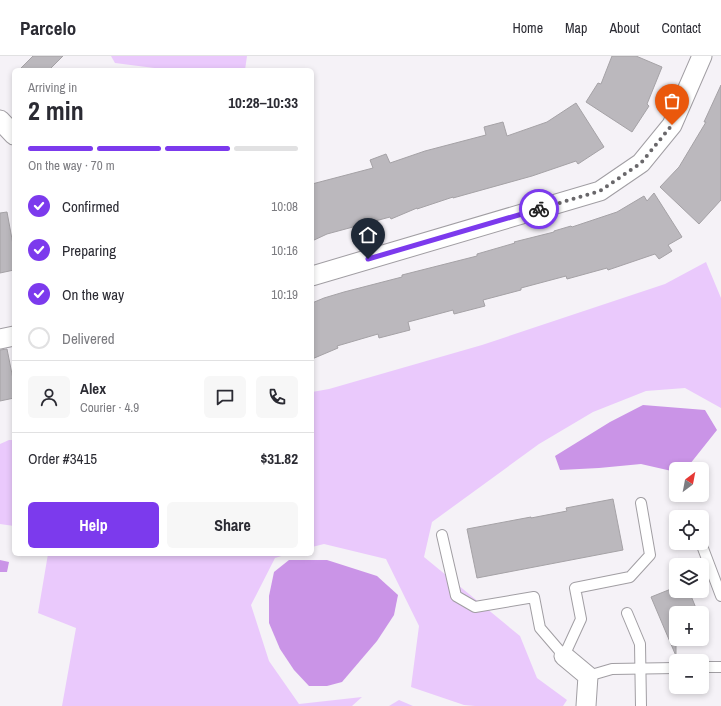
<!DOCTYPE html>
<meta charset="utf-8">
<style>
:root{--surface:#fff;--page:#f7f7f7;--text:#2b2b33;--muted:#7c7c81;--line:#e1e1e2;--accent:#7c3aed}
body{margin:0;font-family:"Archivo Narrow",sans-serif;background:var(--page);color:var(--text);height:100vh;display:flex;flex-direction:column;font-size:15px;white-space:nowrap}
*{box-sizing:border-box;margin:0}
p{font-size:13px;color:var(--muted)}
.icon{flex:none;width:22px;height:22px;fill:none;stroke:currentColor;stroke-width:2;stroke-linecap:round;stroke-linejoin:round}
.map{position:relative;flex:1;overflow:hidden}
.details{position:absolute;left:12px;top:12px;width:302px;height:488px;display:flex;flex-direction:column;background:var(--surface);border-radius:6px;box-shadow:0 2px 6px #0003}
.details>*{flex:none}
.needle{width:26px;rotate:32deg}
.buttons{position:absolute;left:669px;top:406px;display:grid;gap:8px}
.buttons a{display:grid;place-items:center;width:40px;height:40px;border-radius:6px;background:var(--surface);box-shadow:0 2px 6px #0003;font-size:20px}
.pin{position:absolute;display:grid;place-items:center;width:34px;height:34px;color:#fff;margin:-41px -17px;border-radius:50% 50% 50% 0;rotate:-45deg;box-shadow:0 0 4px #0007}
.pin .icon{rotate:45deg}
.courier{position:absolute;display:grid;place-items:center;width:40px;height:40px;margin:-20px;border:3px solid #7c3aed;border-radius:50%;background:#fff;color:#222;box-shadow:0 1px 5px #0007}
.headline em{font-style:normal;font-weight:700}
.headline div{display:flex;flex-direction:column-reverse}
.headline{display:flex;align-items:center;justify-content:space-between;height:68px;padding:0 16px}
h1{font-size:26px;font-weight:700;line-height:30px}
.bar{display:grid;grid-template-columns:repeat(4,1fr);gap:6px 4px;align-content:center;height:48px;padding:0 16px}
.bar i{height:5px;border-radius:3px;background:var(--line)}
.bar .current{background:var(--accent)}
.bar p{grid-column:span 4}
.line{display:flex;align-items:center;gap:10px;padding:0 16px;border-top:1px solid var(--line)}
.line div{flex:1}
.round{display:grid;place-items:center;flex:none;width:42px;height:42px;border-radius:6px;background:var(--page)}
ol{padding:0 16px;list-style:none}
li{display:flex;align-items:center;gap:12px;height:44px}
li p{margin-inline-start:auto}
li .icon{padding:4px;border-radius:50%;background:var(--accent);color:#fff;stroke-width:4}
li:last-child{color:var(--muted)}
li i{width:22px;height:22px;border:2px solid var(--line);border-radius:50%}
.button{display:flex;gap:8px;margin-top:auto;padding:8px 16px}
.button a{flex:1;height:46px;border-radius:6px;background:var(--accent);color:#fff;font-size:16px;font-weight:700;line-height:46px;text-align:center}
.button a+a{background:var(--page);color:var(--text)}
header{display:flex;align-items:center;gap:24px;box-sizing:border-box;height:56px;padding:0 20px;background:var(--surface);border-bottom:1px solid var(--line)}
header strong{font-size:19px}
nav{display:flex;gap:22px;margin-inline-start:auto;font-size:14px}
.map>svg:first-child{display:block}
.green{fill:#eac9fc}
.water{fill:#ca94e7}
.building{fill:#bbb8bd;stroke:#a5a2a6}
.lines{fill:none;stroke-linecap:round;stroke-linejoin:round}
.lane-casing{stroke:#a19ea3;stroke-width:12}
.street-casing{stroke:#a19ea3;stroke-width:21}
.lane{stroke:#fff;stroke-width:10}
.street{stroke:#fff;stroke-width:19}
.done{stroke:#69676a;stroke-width:4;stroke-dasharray:0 7.2}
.route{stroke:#7c3aed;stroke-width:5}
</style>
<header>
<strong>Parcelo</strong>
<nav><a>Home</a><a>Map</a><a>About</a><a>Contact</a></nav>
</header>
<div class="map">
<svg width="721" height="650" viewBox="0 0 721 650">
<rect width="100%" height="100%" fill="#f5f2f7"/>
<!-- green -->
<g class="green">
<path d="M111,0H247L245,14H170L115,7Z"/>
<path d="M706,206L721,242V352L685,332L646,335L593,356L539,388L432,466L424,501L520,580L537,622L567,644L563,650H475L464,649L411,631L419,570L386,503L324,488L312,491V336L329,333L482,289L665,228Z"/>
<path d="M9,384H14V470L0,468V388Z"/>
<path d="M48,498H288L275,502L251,549L269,605L299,648L362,641L352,650H62L76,572L38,557Z"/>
<path d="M399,644L413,650H389Z"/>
</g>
<!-- water -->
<g class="water">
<path d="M643,349L705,354L717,374L686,413H676V416L641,408L599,412L560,414L555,400L610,366Z"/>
<path d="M0,504L9,506L7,516H0Z"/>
<path d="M289,504H327L377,520L398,539L394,559L377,585L342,626L327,630H309L294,614L280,593L269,567V540L274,516Z"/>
</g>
<!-- building -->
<g class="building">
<path d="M33,0H63L49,14H19Z"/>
<path d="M612,0H636L662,11L647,48L649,50L632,76L586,46L598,27L601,28Z"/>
<path d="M721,29V144L699,168L660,131L679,111L706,66H704Z"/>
<path d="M576,47L604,91L578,108L576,105L532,120L453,142V141L417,153V152L391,163L390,161L327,178L312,185V128L373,112L370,104L386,98L390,107L425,95L486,79L484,71L503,66L507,80L547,66Z"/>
<path d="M654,137L682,181L668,189L672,195L659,203L655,198L608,214L607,212L567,223L566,220L521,232V234L483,244L485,250L454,258L453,254L408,266L410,274L379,282L378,278L337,290L338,292L312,303V247L324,242L344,236L402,221V219L477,200V198L515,187L514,186L554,176V175L571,170L572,171L617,156L644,140L647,145Z"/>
<path d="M7,156L14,194V214L0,217V157Z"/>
<path d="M7,293L14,328V342L0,345V294Z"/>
<path d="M613,443L623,494L477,522L467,473L531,461V462L567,455L566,452Z"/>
<path d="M676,531V535H689L698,557H676V600L651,541Z"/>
</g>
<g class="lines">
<!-- lane casing -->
<g class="lane-casing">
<g id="lane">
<path d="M442,479L456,540L475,551L534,541L540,572L564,600L581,563L575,532L630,521L650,499L641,447"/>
<path d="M701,487L721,540"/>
<path d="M627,557L640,588L641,650"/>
<path d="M702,611H721"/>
<path d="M588,620L612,613L676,612"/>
</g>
</g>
<!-- street casing -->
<g class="street-casing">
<g id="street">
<path d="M0,64L14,79"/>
<path d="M312,220L600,135L641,107L672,69L702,0"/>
<path d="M0,283L14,280"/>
<path d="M564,600L588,620L586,650"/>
</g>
</g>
<!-- lane -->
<use href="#lane" class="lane"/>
<!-- street -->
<use href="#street" class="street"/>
</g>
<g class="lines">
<!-- done -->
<path class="done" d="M539,153L600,135L641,107L672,69"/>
<!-- route -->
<path class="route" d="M368,203L539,153"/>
</g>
</svg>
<div class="buttons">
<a><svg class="needle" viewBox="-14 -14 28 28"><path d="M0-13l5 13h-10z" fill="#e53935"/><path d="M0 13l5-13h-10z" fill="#7c7c81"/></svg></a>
<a><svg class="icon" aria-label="locate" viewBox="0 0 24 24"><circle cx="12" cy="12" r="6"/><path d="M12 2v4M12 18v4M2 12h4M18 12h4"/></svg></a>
<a><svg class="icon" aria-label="layers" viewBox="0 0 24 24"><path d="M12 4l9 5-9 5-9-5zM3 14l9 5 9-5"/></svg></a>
<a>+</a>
<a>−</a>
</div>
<div class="pin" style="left:672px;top:69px;background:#ea580c"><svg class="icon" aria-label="bag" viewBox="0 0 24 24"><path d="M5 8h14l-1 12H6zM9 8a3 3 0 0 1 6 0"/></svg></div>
<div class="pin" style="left:368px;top:203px;background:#1f2937"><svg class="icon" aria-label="home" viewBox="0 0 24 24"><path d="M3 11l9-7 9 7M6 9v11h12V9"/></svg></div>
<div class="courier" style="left:539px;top:153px"><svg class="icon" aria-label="bike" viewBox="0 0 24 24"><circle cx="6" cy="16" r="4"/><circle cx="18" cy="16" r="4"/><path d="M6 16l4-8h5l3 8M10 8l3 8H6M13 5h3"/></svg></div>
<section class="details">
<div class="headline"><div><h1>2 min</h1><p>Arriving in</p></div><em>10:28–10:33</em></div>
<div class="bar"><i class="current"></i><i class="current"></i><i class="current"></i><i></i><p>On the way · 70 m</p></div>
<ol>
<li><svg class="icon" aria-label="check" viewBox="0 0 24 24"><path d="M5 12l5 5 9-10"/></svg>Confirmed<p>10:08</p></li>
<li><svg class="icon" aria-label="check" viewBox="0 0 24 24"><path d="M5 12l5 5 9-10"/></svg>Preparing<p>10:16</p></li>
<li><svg class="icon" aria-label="check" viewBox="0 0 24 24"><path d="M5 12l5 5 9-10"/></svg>On the way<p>10:19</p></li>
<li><i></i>Delivered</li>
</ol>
<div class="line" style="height:72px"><a class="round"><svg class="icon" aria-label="person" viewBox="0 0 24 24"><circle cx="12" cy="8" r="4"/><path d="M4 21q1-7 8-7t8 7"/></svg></a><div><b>Alex</b><p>Courier · 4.9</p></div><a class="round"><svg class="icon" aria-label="chat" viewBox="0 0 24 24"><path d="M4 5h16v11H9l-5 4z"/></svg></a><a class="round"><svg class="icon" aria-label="phone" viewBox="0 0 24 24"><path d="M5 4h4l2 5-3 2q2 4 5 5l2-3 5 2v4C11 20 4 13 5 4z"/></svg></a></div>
<div class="line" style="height:52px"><div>Order #3415</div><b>$31.82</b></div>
<div class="button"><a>Help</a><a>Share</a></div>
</section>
</div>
